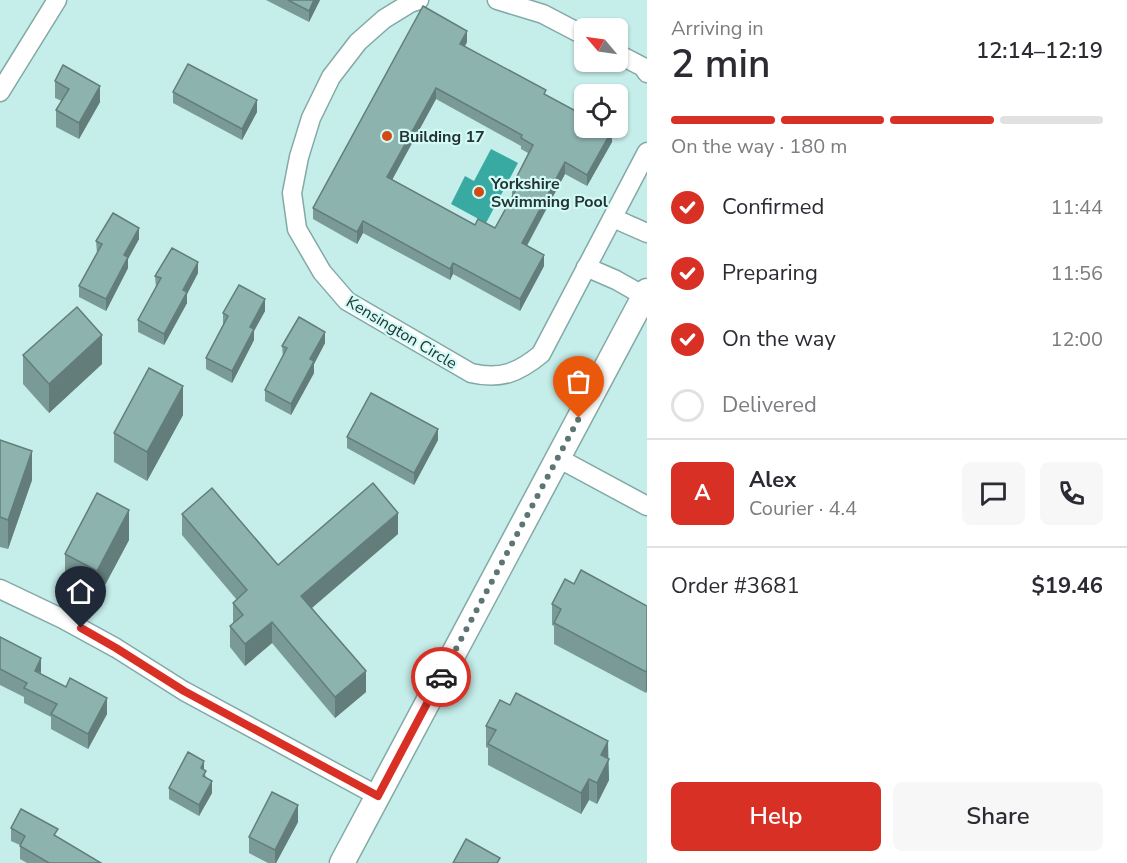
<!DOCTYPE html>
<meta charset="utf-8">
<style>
:root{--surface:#fff;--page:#f7f7f7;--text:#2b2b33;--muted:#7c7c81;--line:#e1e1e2;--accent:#d93025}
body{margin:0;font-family:"Nunito Sans",sans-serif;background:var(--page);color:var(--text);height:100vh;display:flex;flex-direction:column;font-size:22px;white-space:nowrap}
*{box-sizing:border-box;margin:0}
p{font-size:20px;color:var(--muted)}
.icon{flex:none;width:33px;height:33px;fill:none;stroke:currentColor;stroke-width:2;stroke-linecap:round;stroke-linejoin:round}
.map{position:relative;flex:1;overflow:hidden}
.sheet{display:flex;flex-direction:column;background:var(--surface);width:480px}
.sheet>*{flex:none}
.needle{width:39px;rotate:299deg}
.controls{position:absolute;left:574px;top:18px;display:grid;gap:12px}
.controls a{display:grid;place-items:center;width:54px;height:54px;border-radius:9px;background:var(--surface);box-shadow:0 2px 4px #0004;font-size:30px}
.pin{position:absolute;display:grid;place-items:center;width:51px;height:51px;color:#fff;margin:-62px -26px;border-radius:50% 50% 50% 0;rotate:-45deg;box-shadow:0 0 6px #0007}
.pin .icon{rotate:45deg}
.courier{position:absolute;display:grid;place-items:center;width:60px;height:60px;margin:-30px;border:4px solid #d93025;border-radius:50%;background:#fff;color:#222;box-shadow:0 2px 8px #0007}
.summary em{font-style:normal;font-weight:600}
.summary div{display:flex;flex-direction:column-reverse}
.summary{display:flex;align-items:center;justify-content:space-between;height:102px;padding:0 24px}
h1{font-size:39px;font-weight:600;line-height:45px}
.bar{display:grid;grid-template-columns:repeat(4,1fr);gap:9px 6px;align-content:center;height:72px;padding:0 24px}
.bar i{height:8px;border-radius:4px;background:var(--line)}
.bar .selected{background:var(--accent)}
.bar p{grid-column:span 4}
.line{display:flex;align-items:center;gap:15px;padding:0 24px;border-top:2px solid var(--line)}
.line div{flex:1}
.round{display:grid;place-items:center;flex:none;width:63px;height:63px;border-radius:9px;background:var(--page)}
ol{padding:0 24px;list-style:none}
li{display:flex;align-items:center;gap:18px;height:66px}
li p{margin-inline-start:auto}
li .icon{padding:6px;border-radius:50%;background:var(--accent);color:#fff;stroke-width:4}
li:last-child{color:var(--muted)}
li i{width:33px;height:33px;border:3px solid var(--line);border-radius:50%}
.button{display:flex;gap:12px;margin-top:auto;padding:12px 24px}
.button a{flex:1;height:69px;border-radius:9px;background:var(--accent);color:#fff;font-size:24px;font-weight:600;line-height:69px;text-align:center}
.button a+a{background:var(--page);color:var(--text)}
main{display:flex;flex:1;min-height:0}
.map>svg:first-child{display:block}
.water{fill:#39aaa2}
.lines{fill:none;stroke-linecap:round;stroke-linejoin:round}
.street-casing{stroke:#83a9a6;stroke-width:21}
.secondary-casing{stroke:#83a9a6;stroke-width:27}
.street{stroke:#fff;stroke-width:18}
.secondary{stroke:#fff;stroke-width:24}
.wall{fill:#799a96;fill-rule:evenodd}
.shaded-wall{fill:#637d7a}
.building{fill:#8db3af;stroke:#637d7a;stroke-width:1.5;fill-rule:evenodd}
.done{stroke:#5d7573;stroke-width:6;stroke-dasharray:0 10.8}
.route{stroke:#d93025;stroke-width:8}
.poi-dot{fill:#d24b16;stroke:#d2faf6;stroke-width:2}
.labels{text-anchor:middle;stroke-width:4.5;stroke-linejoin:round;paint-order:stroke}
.poi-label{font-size:16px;font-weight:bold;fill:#253433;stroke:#d2faf6;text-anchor:start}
.street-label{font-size:16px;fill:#253433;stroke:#d2faf6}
</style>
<main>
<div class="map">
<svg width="647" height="863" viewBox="0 0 647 863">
<rect width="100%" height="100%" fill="#c5ede9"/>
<!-- water -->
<path class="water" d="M491,149L518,163L486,223L451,204L465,176L474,181Z"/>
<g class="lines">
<!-- street casing -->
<g class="street-casing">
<g id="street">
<path d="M419,0L410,3L384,19L358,42L331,77L311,118L299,157L292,193L297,229L322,272L347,301L471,373C500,380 518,373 541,354L647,152"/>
<path d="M497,0L543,14L585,36"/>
<path d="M618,54L643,67L647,73"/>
<path d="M0,92L57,0"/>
<path d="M613,218L647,233"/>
<path d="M586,267L616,280L644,296"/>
<path d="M558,458L647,506"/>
<path d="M0,589L63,619L116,648L184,691L378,796"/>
</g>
</g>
<!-- secondary casing -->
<g class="secondary-casing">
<path id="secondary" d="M342,863L647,291"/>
</g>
<!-- street -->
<use href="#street" class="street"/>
<!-- secondary -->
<use href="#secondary" class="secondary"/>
</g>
<!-- wall -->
<g class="wall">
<path d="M266,0H320L309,22Z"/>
<path d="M467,42L465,46L546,95L612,142L587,186L565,174L527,246L544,266L520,311L453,274L450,280L363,233L357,244L313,219V208ZM436,99L521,146V149L528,153L512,186V197L495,228L475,225L392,180Z"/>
<path d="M55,81L100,102L79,139L56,127V110L62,101L55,98Z"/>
<path d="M173,92L257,112L242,140L173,103Z"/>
<path d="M139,239L128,259V268L106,311L79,297V286L97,253L96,241Z"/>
<path d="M198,273L187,294V303L164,345L138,332V320L156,288L155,276Z"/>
<path d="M265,311L254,331V340L232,383L206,369V358L223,325V313Z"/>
<path d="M325,343L314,364V373L291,415L265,401V390L283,357L282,346Z"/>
<path d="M23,355L102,364L49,413L23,384Z"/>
<path d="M183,415L147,481L114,462V433Z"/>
<path d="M347,437L438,440L414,485L347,448Z"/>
<path d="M0,440L32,480L8,549L0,547Z"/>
<path d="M182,514L278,565L398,534L312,608L366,692L335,718L272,643L245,666L230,647V626L233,623V603L237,600L182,535Z"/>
<path d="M129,540L97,600L65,583V554Z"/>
<path d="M574,584L647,606L646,693L554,644V626L552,625V604Z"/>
<path d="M0,637L41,674L107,714L88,749L51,729V717L24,703V697L0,685Z"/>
<path d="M486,726L608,759L609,780L597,804L589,800L581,814L488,765V748L486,747Z"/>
<path d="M204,770L206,778L212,793L199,816L169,799V788Z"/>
<path d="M298,822L276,863H268L249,853V837Z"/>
<path d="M11,828L58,837L101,863H27L20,859V845L11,841Z"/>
</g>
<!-- shaded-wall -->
<g class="shaded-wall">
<path d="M314,0H320L309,22V11Z"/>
<path d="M467,31V42L460,55V44Z"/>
<path d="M100,86V102L79,139V123Z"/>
<path d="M436,88V99L387,189V177Z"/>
<path d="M257,100V112L242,140V129Z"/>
<path d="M612,130V142L587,186V175Z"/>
<path d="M565,162V174L522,254V243Z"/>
<path d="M363,221V233L357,244V232Z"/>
<path d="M139,228V239L128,259V268L106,311V299L124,255Z"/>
<path d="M544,255V266L520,311V299Z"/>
<path d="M198,262V273L187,294V303L164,345V334L183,290Z"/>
<path d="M453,263V274L450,280V269Z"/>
<path d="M265,299V311L254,331V340L232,383V371L250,327Z"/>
<path d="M325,332V343L314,364V373L291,415V404L310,359Z"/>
<path d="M102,335V364L49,413V384Z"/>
<path d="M183,386V415L147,481V452Z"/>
<path d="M438,429V440L414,485V473Z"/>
<path d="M32,451V480L8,549V520Z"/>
<path d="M129,510V540L97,600V571Z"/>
<path d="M398,513V534L301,617V596Z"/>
<path d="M272,622V643L245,666V644Z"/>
<path d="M41,658V673L35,671Z"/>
<path d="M647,669V691L646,693V672Z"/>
<path d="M366,671V692L335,718V697Z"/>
<path d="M107,698V714L88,749V734Z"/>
<path d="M608,741L609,780L597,804V783L601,755Z"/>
<path d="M204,761V772L201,768Z"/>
<path d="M589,779V800L581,814V793Z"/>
<path d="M212,781V793L199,816V805Z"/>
<path d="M298,805V822L276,863H275V850Z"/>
</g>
<!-- building -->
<g class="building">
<path d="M288,0H314L309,11Z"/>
<path d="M423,6L467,31L460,44L546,90L544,94L585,116V128H607L612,130L587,175L565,162L522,243L544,255L520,299L453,263L450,269L363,221L357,232L313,208ZM436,88L522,135L521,138L533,145L512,186L517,188L495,228L478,219L475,225L387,177Z"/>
<path d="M188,64L257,100L242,129L173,92Z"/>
<path d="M63,65L100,86L79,123L56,110L69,89L55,81Z"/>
<path d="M113,213L139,228L124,255L128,257L106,299L79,286L102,244L96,241Z"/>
<path d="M172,248L198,262L183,290L187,292L164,334L138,320L161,278L155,276Z"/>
<path d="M239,285L265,299L250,327L254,329L232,371L206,358L228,316L223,313Z"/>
<path d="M77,307L102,335L49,384L23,355Z"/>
<path d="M299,317L325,332L310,359L314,361L291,404L265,390L287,348L282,346Z"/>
<path d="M149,368L183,386L147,452L114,433Z"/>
<path d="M371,393L438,429L414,473L347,437Z"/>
<path d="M0,440L32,451L8,520L0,517Z"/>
<path d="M373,483L398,513L301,596L366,671L335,697L272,622L245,644L230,626L243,615L233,603L247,590L182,514L212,488L278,565Z"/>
<path d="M97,493L129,510L97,571L65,554Z"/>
<path d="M581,570L647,606V669L646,672L554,623L561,609L552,604L565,579L574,584Z"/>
<path d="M0,637L41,658L35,671L66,687L70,678L107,698L88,734L51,714L57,704L24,688L27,683L0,669Z"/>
<path d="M516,693L608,741L601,755L609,759L597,783L589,779L581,793L488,744L496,730L486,726L500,700L510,705Z"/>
<path d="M188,752L204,761L201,768L206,771L203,776L212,781L199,805L169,788Z"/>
<path d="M272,792L298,805L275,850L249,837Z"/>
<path d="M21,809L58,829L54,835L101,863H49L20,846L25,836L11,828Z"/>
<path d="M466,839L500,858L497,863H453Z"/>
</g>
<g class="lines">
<!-- done -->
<path class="done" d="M441,677L579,418"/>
<!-- route -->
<path class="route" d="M81,628L116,648L184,691L378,796L441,677"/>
</g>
<!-- markers -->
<g class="poi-dot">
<circle cx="387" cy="136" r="6"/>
<circle cx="479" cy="192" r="6"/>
</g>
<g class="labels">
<!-- poi labels -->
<g class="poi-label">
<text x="399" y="142">Building 17</text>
<text x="491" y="189">Yorkshire<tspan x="491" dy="18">Swimming Pool</tspan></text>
</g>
<!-- street labels -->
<g class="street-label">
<text transform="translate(402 332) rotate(31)" y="6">Kensington Circle</text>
</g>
</g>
</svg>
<div class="controls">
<a><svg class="needle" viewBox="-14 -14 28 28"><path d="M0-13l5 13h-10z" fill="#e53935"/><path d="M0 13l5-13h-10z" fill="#7c7c81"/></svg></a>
<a><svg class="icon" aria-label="locate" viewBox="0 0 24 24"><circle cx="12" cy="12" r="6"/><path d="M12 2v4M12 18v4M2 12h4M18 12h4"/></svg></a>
</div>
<div class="pin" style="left:579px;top:418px;background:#ea580c"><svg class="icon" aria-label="bag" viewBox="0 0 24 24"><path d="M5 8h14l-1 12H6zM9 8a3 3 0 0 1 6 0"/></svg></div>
<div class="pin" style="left:81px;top:628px;background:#1f2937"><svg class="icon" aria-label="home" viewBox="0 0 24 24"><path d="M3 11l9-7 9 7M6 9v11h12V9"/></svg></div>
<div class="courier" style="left:441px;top:677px"><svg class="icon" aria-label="car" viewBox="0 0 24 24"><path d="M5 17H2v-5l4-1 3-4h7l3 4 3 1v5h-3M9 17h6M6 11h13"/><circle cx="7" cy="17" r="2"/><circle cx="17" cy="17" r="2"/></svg></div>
</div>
<section class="sheet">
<div class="summary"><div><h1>2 min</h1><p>Arriving in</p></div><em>12:14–12:19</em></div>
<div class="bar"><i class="selected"></i><i class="selected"></i><i class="selected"></i><i></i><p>On the way · 180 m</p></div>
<ol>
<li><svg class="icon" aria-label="check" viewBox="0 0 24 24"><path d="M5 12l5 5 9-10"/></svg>Confirmed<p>11:44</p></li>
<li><svg class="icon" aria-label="check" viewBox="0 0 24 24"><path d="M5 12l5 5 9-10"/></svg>Preparing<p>11:56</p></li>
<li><svg class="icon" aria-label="check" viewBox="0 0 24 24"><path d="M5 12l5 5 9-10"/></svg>On the way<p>12:00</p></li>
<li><i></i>Delivered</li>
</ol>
<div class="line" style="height:108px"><b class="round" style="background:var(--accent);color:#fff">A</b><div><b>Alex</b><p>Courier · 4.4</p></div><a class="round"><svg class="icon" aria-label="chat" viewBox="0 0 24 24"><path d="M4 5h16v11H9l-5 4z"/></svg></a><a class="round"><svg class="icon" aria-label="phone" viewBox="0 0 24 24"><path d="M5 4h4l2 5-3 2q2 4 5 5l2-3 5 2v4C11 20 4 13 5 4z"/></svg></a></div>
<div class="line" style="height:78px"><div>Order #3681</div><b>$19.46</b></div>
<div class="button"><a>Help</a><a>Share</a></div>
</section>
</main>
